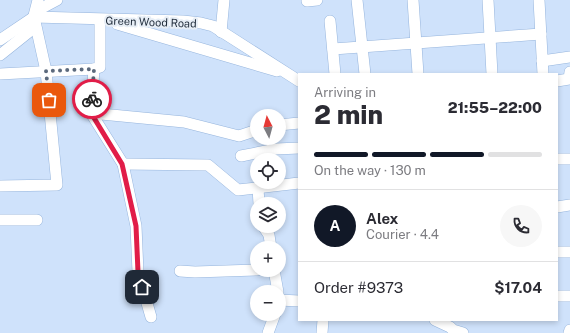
<!DOCTYPE html>
<meta charset="utf-8">
<style>
:root{--surface:#fff;--page:#f7f7f7;--text:#2b2b33;--muted:#7c7c81;--line:#e1e1e2;--accent:#111827}
body{margin:0;font-family:"Public Sans",sans-serif;background:var(--page);color:var(--text);height:100vh;display:flex;flex-direction:column;font-size:15px;white-space:nowrap}
*{box-sizing:border-box;margin:0}
p{font-size:13px;color:var(--muted)}
.icon{flex:none;width:22px;height:22px;fill:none;stroke:currentColor;stroke-width:2;stroke-linecap:round;stroke-linejoin:round}
.map{position:relative;flex:1;overflow:hidden}
.side{position:absolute;left:298px;top:73px;width:260px;height:248px;display:flex;flex-direction:column;background:var(--surface);border-radius:0px;box-shadow:0 2px 6px #0003}
.side>*{flex:none}
.needle{width:26px;rotate:354deg}
.fabs{position:absolute;left:250px;top:109px;display:grid;gap:8px}
.fabs a{display:grid;place-items:center;width:36px;height:36px;border-radius:50%;background:var(--surface);box-shadow:0 2px 6px #0003;font-size:20px}
.pin{position:absolute;display:grid;place-items:center;width:34px;height:34px;color:#fff;margin:-17px;border-radius:8px;box-shadow:0 2px 6px #0006}
.courier{position:absolute;display:grid;place-items:center;width:40px;height:40px;margin:-20px;border:3px solid #e11d48;border-radius:50%;background:#fff;color:#222;box-shadow:0 1px 5px #0007}
.summary em{font-style:normal;font-weight:800}
.summary div{display:flex;flex-direction:column-reverse}
.summary{display:flex;align-items:center;justify-content:space-between;height:68px;padding:0 16px}
h1{font-size:26px;font-weight:800;line-height:30px}
.bar{display:grid;grid-template-columns:repeat(4,1fr);gap:6px 4px;align-content:center;height:48px;padding:0 16px}
.bar i{height:5px;border-radius:3px;background:var(--line)}
.bar .current{background:var(--accent)}
.bar p{grid-column:span 4}
.line{display:flex;align-items:center;gap:10px;padding:0 16px;border-top:1px solid var(--line)}
.line div{flex:1}
.round{display:grid;place-items:center;flex:none;width:42px;height:42px;border-radius:21px;background:var(--page)}
.map>svg:first-child{display:block}
.lines{fill:none;stroke-linecap:round;stroke-linejoin:round}
.minor-casing{stroke:#96b5dd;stroke-width:12}
.minor{stroke:#fff;stroke-width:11}
.done{stroke:#5c6a7d;stroke-width:4;stroke-dasharray:0 7.2}
.route{stroke:#e11d48;stroke-width:5}
.labels{text-anchor:middle;stroke-width:4;stroke-linejoin:round;paint-order:stroke}
.street-label{font-size:11px;fill:#1e2a39;stroke:#e7eef6}
</style>
<div class="map">
<svg width="570" height="333" viewBox="0 0 570 333">
<rect width="100%" height="100%" fill="#cfe2fb"/>
<g class="lines">
<!-- minor casing -->
<g class="minor-casing">
<g id="minor">
<path d="M357,0L365,74"/>
<path d="M413,0L418,74"/>
<path d="M488,0L492,74"/>
<path d="M539,0L543,74"/>
<path d="M307,1L317,0"/>
<path d="M34,17L183,21L201,23L213,26L299,81"/>
<path d="M100,20V67L94,69L91,113L123,164L136,226L138,272L151,317"/>
<path d="M330,21L335,74"/>
<path d="M117,24L277,71"/>
<path d="M221,32L224,0"/>
<path d="M0,40L34,17L42,8L57,0"/>
<path d="M333,49L541,34"/>
<path d="M0,55L30,31L38,0"/>
<path d="M542,61L570,57"/>
<path d="M0,74L94,69"/>
<path d="M557,81L569,79L570,72"/>
<path d="M91,113L184,122L239,136L257,130"/>
<path d="M279,125L299,123"/>
<path d="M241,156L276,149L299,148"/>
<path d="M557,159H570"/>
<path d="M123,164L208,165L238,190L299,183"/>
<path d="M0,186L57,185L46,71L34,17"/>
<path d="M258,188L259,204"/>
<path d="M557,207L570,205"/>
<path d="M0,220H37"/>
<path d="M263,226L269,235L271,248"/>
<path d="M557,252H570"/>
<path d="M274,270L278,292"/>
<path d="M180,271L195,272L257,270"/>
<path d="M557,296H570"/>
<path d="M279,300L299,301"/>
<path d="M435,320L450,327L453,330L463,333"/>
<path d="M268,333L275,314"/>
<path d="M322,333L323,320"/>
<path d="M569,333L570,330"/>
</g>
</g>
<!-- minor -->
<use href="#minor" class="minor"/>
</g>
<g class="lines">
<!-- done -->
<path class="done" d="M49,100L46,71L94,69L92,99"/>
<!-- route -->
<path class="route" d="M92,99L91,113L122,164L136,226L138,272L142,287"/>
</g>
<g class="labels">
<!-- street labels -->
<g class="street-label">
<text transform="translate(151 22) rotate(2)" y="4">Green Wood Road</text>
</g>
</g>
</svg>
<div class="fabs">
<a><svg class="needle" viewBox="-14 -14 28 28"><path d="M0-13l5 13h-10z" fill="#e53935"/><path d="M0 13l5-13h-10z" fill="#7c7c81"/></svg></a>
<a><svg class="icon" aria-label="locate" viewBox="0 0 24 24"><circle cx="12" cy="12" r="6"/><path d="M12 2v4M12 18v4M2 12h4M18 12h4"/></svg></a>
<a><svg class="icon" aria-label="layers" viewBox="0 0 24 24"><path d="M12 4l9 5-9 5-9-5zM3 14l9 5 9-5"/></svg></a>
<a>+</a>
<a>−</a>
</div>
<div class="pin" style="left:49px;top:100px;background:#ea580c"><svg class="icon" aria-label="bag" viewBox="0 0 24 24"><path d="M5 8h14l-1 12H6zM9 8a3 3 0 0 1 6 0"/></svg></div>
<div class="pin" style="left:142px;top:287px;background:#1f2937"><svg class="icon" aria-label="home" viewBox="0 0 24 24"><path d="M3 11l9-7 9 7M6 9v11h12V9"/></svg></div>
<div class="courier" style="left:92px;top:99px"><svg class="icon" aria-label="bike" viewBox="0 0 24 24"><circle cx="6" cy="16" r="4"/><circle cx="18" cy="16" r="4"/><path d="M6 16l4-8h5l3 8M10 8l3 8H6M13 5h3"/></svg></div>
<section class="side">
<div class="summary"><div><h1>2 min</h1><p>Arriving in</p></div><em>21:55–22:00</em></div>
<div class="bar"><i class="current"></i><i class="current"></i><i class="current"></i><i></i><p>On the way · 130 m</p></div>
<div class="line" style="height:72px"><b class="round" style="background:var(--accent);color:#fff">A</b><div><b>Alex</b><p>Courier · 4.4</p></div><a class="round"><svg class="icon" aria-label="phone" viewBox="0 0 24 24"><path d="M5 4h4l2 5-3 2q2 4 5 5l2-3 5 2v4C11 20 4 13 5 4z"/></svg></a></div>
<div class="line" style="height:52px"><div>Order #9373</div><b>$17.04</b></div>
</section>
</div>
